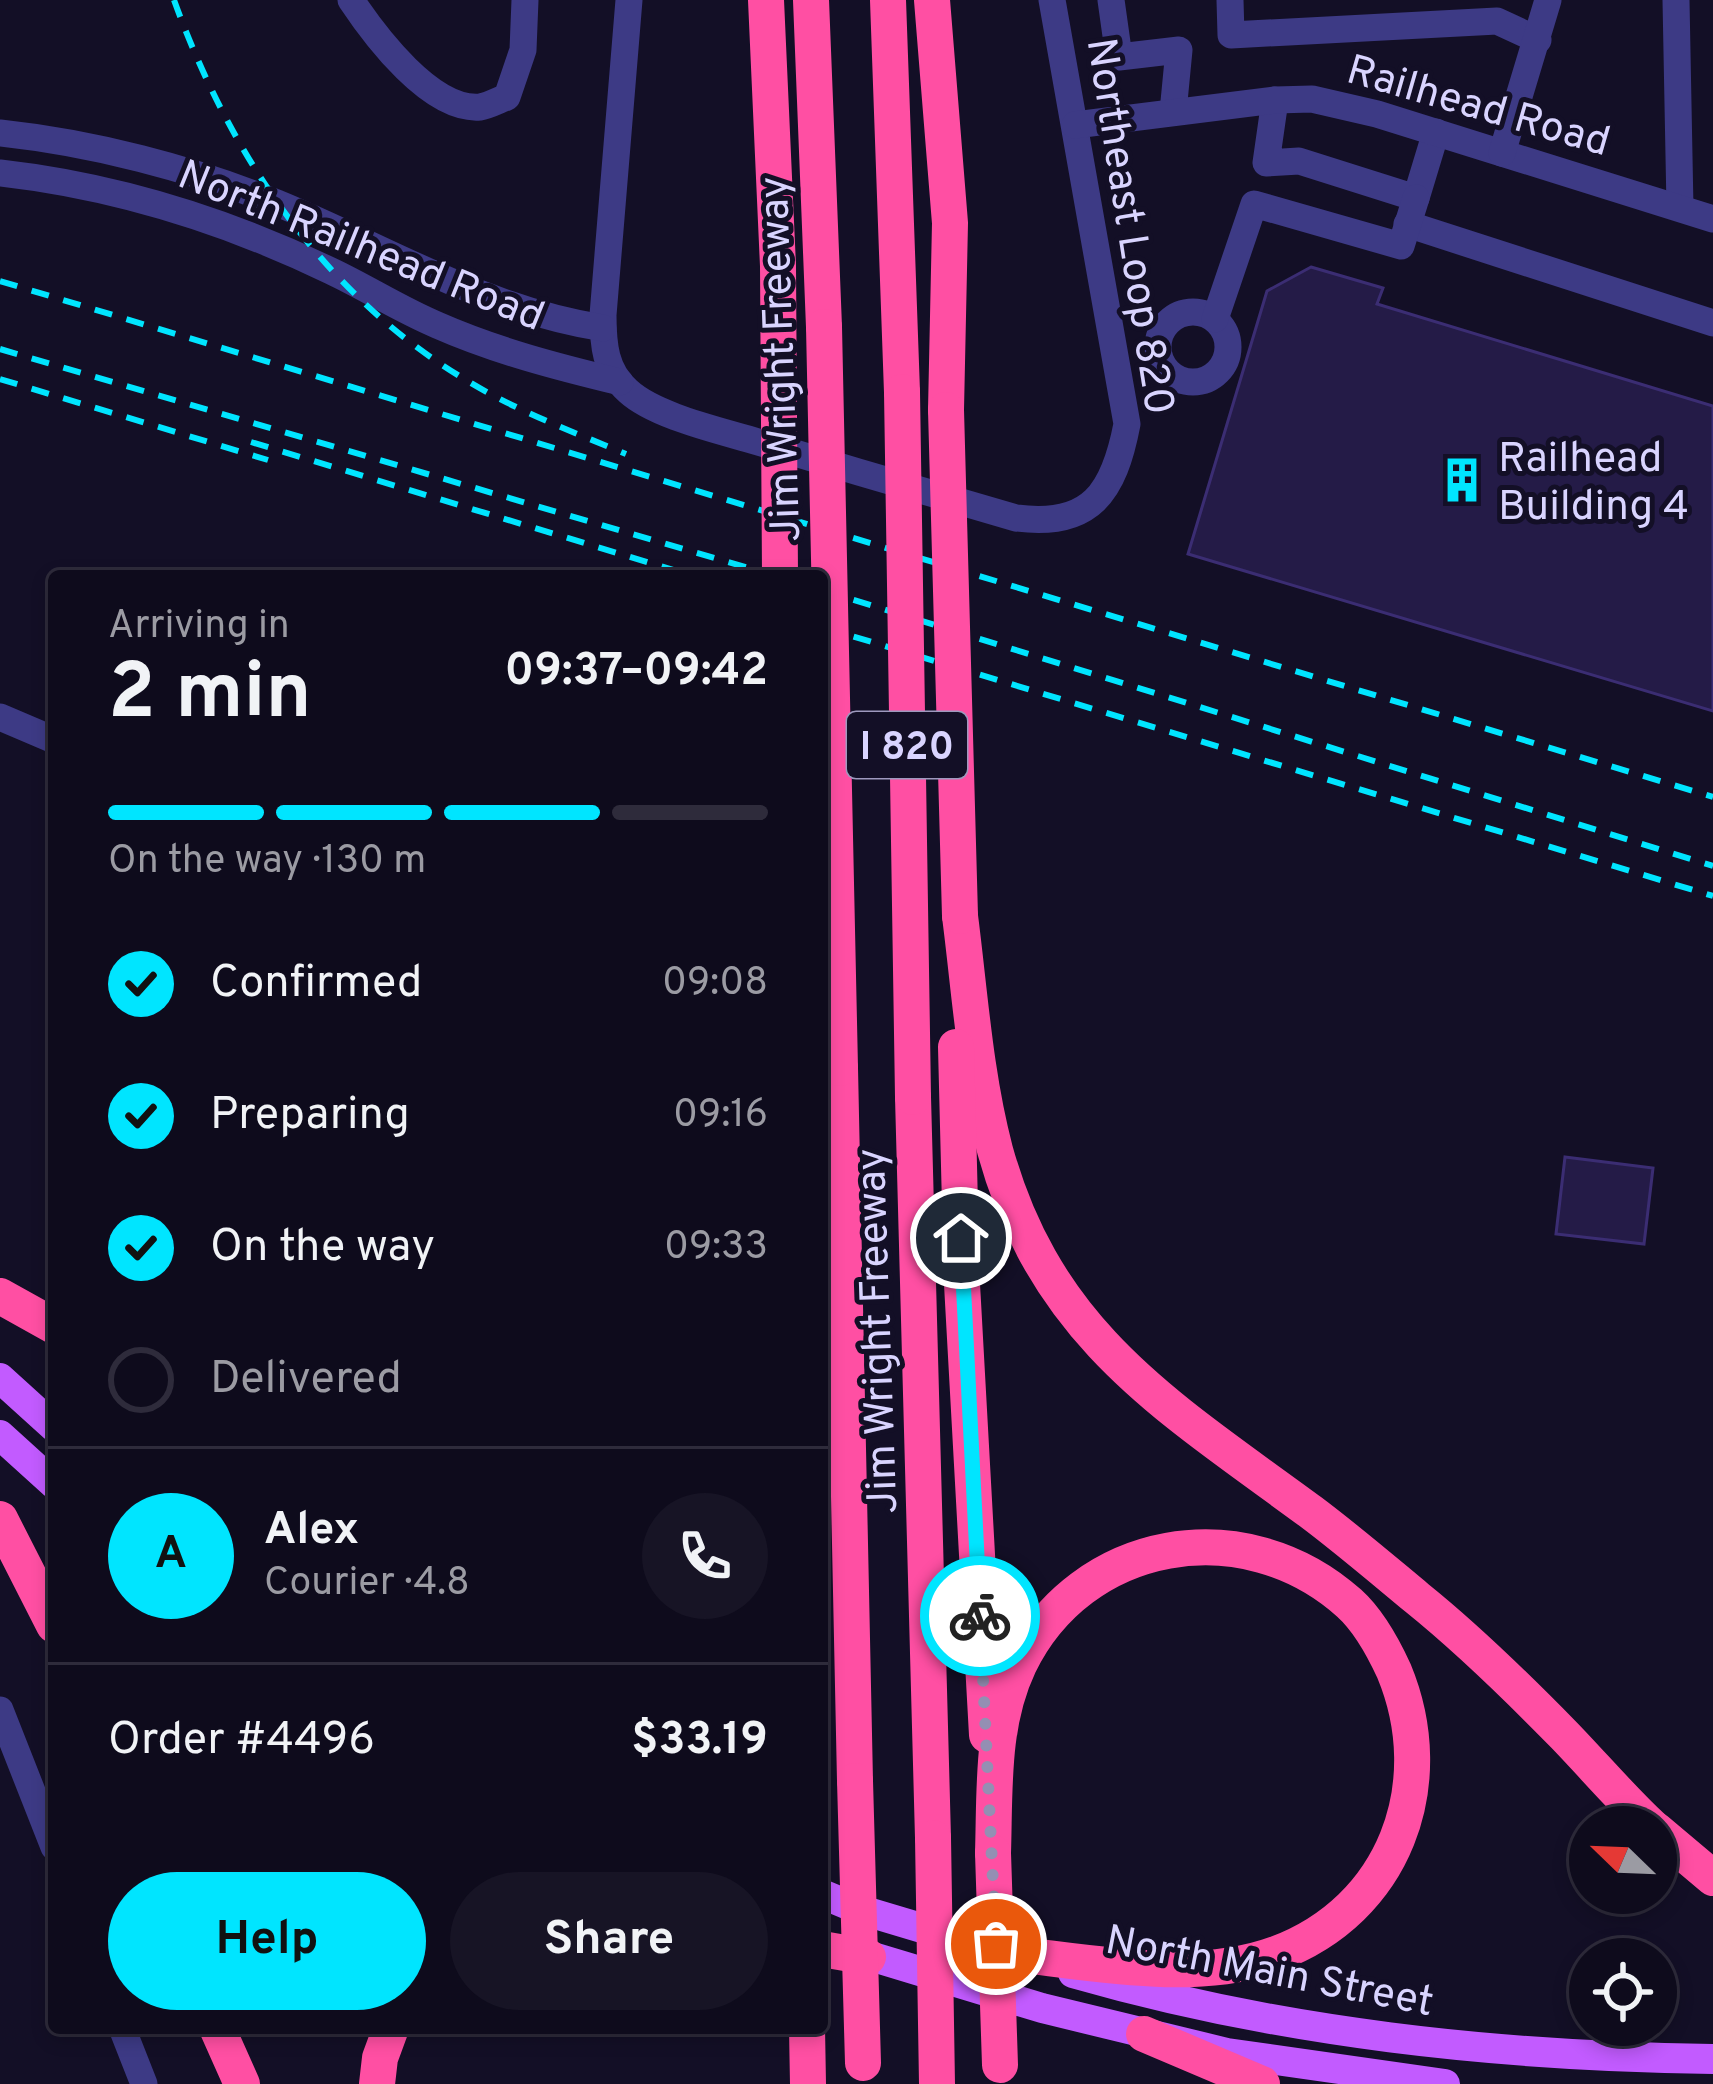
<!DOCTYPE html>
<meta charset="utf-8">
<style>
:root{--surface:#0e0b1c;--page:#171425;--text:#f1f3f6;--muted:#9b9ba3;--line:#2e2b3b;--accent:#00e5ff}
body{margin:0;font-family:Overpass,sans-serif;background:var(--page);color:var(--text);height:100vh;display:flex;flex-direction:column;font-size:45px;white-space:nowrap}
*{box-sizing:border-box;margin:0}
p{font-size:39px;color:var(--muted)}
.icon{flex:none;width:66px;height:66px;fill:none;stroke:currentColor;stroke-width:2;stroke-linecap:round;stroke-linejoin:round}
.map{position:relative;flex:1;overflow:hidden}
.panel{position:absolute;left:48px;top:570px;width:780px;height:1464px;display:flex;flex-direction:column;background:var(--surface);border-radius:12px;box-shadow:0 6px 18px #0003,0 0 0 3px var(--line)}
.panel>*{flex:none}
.needle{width:78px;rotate:293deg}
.fabs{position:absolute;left:1569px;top:1806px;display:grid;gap:24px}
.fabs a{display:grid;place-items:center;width:108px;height:108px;border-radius:50%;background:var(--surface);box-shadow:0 6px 18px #0003,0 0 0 3px var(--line);font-size:60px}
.pin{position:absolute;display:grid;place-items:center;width:102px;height:102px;color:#fff;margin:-51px;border:6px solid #fff;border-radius:50%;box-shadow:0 3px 12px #0007}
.courier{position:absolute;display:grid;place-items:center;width:120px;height:120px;margin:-60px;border:9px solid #00e5ff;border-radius:50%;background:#fff;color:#222;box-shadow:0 3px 15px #0007}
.summary em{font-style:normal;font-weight:700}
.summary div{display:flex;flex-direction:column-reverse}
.summary{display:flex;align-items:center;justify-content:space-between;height:204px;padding:0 60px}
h1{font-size:78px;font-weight:700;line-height:90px}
.bar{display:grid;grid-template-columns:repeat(4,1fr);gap:18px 12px;align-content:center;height:144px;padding:0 60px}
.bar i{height:15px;border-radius:9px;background:var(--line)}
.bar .selected{background:var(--accent)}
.bar p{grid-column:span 4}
.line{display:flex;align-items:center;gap:30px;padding:0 60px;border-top:3px solid var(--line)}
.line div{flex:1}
.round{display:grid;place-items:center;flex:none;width:126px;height:126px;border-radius:63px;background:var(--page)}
ol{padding:0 60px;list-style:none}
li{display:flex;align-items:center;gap:36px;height:132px}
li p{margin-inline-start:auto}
li .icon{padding:12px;border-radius:50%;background:var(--accent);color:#111;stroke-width:4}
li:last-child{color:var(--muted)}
li i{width:66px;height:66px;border:6px solid var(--line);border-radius:50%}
.primary-button{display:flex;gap:24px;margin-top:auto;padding:24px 60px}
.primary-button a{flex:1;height:138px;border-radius:72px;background:var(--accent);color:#111;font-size:48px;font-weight:700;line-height:138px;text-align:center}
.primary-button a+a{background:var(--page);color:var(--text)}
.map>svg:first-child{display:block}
.building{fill:#241b47;stroke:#3b2d73;stroke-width:3}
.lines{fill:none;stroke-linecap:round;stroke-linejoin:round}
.minor{stroke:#3d3a85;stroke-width:27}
.major{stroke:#c25bff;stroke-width:30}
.highway{stroke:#ff4fa3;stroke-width:36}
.rail{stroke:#00e5ff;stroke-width:6;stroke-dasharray:18 15;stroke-linecap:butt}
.highway-bridge{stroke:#ff4fa3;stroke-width:36}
.done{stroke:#948fb3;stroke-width:12;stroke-dasharray:0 21.6}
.route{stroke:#00e5ff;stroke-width:15}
.labels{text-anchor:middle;stroke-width:10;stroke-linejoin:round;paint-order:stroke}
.shield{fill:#130f26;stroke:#9e99be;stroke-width:3}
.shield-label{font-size:39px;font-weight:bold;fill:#d9d4ff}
.street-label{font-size:42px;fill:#d9d4ff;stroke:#130f26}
.poi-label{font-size:42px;fill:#d9d4ff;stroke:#130f26;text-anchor:start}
</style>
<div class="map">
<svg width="1713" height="2084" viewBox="0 0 1713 2084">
<rect width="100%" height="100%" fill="#130f26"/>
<!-- building -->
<g class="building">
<path d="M1311,267L1383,288L1377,304L1713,406V711L1188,554L1267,291Z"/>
<path d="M1565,1157L1653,1168L1644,1244L1556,1234Z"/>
</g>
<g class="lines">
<!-- minor -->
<g class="minor">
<path d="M351,0C375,36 431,111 480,107C488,106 499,100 507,97L523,50L525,0"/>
<path d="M629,0L603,315C603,344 605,371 628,391C654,415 714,429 748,439C837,466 927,492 1016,518C1091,528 1114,492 1127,424L1052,0"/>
<path d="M1111,0L1119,57L1179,50L1173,112"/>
<path d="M1230,0L1231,35L1497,21L1538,40"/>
<path d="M1676,0L1680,208"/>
<path d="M1275,100L1266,163L1299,161L1416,198L1436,132"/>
<path d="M1075,125L1275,100L1312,99L1377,114L1713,219"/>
<path d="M0,133C93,143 190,168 277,203C387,248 483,309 603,328"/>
<path d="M1502,153L1548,0"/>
<path d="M0,173C115,186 227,221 331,271C367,288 401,310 437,325C496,351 558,367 620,382"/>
<path d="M1407,224L1713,323"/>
<circle cx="1193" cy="347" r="35"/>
<path d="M1215,319L1254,204L1401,246L1416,198"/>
<path d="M0,717L54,740"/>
<path d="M0,1710L54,1847"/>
<path d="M122,2028L144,2084"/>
</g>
<!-- major -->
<g class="major">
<path d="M0,1378L54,1427"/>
<path d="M0,1435L54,1484"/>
<path d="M822,1894L858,1909L1015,1956"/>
<path d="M850,1950L1042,2008L1227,2053L1445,2084"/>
<path d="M1073,1973C1282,2033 1496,2056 1713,2059"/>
</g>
<!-- highway -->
<g class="highway">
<path d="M766,0L778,266"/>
<path d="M811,0L824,327"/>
<path d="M888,0L902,392"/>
<path d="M932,0L950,223L946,410"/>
<path d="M960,916C970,994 975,1074 995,1150C1046,1335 1167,1406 1311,1512C1347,1539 1382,1569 1417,1598C1468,1639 1518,1688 1564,1735C1593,1765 1621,1798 1652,1827"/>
<path d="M956,1047L962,1284L987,1735"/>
<path d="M840,1068L855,1781"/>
<path d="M913,1097L933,1838"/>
<path d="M0,1296L54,1326"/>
<path d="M0,1519L54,1625"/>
<path d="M1656,1830L1713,1878"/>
<path d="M993,1853C995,1789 991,1724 1019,1665C1081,1537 1244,1509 1349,1603C1369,1621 1383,1647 1394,1671C1441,1784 1395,1910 1276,1954C1195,1984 1089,1962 1006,1953"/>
<path d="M822,1949L868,1957"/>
<path d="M217,2028L242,2084"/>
<path d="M807,2028L808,2084"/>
<path d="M1144,2034L1262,2084"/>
<path d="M377,2084L380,2058L391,2028"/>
</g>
<!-- rail -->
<g class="rail">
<path d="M174,0C229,152 320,291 461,377C512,409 571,431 626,454"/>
<path d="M0,281L1713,797"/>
<path d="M0,349L776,576"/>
<path d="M0,379L268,460"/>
<path d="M251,442L693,576"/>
<path d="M822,590L1713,866"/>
<path d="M822,627L1713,896"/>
</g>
<!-- highway-bridge -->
<g class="highway-bridge">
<path d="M778,266L780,576"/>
<path d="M824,327L840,1068"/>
<path d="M902,392L913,1097"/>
<path d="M946,410L960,916"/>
<path d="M855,1781L863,2063"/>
<path d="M933,1838L937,2084"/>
<path d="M993,1853L1000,2065"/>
</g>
</g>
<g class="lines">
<!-- done -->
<path class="done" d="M980,1616L996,1944"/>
<!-- route -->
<path class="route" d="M961,1238L980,1616"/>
</g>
<!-- icons -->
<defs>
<g id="building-bare" transform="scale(3.6)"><path d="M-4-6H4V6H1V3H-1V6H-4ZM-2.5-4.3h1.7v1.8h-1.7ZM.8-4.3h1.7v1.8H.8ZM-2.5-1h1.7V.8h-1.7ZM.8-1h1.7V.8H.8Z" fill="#00e5ff" stroke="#130f26" stroke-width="2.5" paint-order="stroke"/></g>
</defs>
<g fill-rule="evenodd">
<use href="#building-bare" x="1462" y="480"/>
</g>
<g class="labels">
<!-- shield labels -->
<rect class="shield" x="847" y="712" width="120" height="66" rx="9"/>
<g class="shield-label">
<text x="907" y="759">I 820</text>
</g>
<!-- street labels -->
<g class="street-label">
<text transform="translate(1479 104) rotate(16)" y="15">Railhead Road</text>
<text transform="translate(1132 226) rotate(81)" y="15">Northeast Loop 820</text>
<text transform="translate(362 244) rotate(22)" y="15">North Railhead Road</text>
<text transform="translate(778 359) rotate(-92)" y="15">Jim Wright Freeway</text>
<text transform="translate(875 1331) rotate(-92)" y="15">Jim Wright Freeway</text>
<text transform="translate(1270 1969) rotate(11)" y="15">North Main Street</text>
</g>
<!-- poi labels -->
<g class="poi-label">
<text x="1498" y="471">Railhead<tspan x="1498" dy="48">Building 4</tspan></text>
</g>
</g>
</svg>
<div class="fabs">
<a><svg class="needle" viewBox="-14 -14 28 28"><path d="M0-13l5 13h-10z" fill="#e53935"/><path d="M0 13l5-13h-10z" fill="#9b9ba3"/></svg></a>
<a><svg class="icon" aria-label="locate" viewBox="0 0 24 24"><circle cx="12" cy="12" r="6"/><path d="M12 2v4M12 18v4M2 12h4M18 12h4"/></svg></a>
</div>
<div class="pin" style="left:996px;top:1944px;background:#ea580c"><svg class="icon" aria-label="bag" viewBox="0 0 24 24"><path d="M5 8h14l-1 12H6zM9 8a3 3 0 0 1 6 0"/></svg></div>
<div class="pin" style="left:961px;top:1238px;background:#1f2937"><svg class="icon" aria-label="home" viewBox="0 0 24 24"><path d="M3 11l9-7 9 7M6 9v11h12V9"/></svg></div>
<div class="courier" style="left:980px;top:1616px"><svg class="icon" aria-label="bike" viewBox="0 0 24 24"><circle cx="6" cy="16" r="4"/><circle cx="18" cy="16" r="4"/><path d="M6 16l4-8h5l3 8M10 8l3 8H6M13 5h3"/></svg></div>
<section class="panel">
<div class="summary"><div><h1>2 min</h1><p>Arriving in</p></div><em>09:37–09:42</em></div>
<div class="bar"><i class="selected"></i><i class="selected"></i><i class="selected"></i><i></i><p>On the way · 130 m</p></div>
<ol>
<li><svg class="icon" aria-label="check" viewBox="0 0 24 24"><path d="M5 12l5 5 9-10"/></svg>Confirmed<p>09:08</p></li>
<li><svg class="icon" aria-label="check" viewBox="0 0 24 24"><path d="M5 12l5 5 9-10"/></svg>Preparing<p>09:16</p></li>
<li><svg class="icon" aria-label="check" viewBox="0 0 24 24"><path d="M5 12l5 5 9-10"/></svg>On the way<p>09:33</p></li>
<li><i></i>Delivered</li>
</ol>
<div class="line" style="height:216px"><b class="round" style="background:var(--accent);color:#111">A</b><div><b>Alex</b><p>Courier · 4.8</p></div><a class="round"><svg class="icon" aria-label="phone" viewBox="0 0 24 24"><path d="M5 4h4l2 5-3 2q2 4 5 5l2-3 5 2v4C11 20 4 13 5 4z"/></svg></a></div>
<div class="line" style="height:156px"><div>Order #4496</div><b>$33.19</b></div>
<div class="primary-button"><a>Help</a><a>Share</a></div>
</section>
</div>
